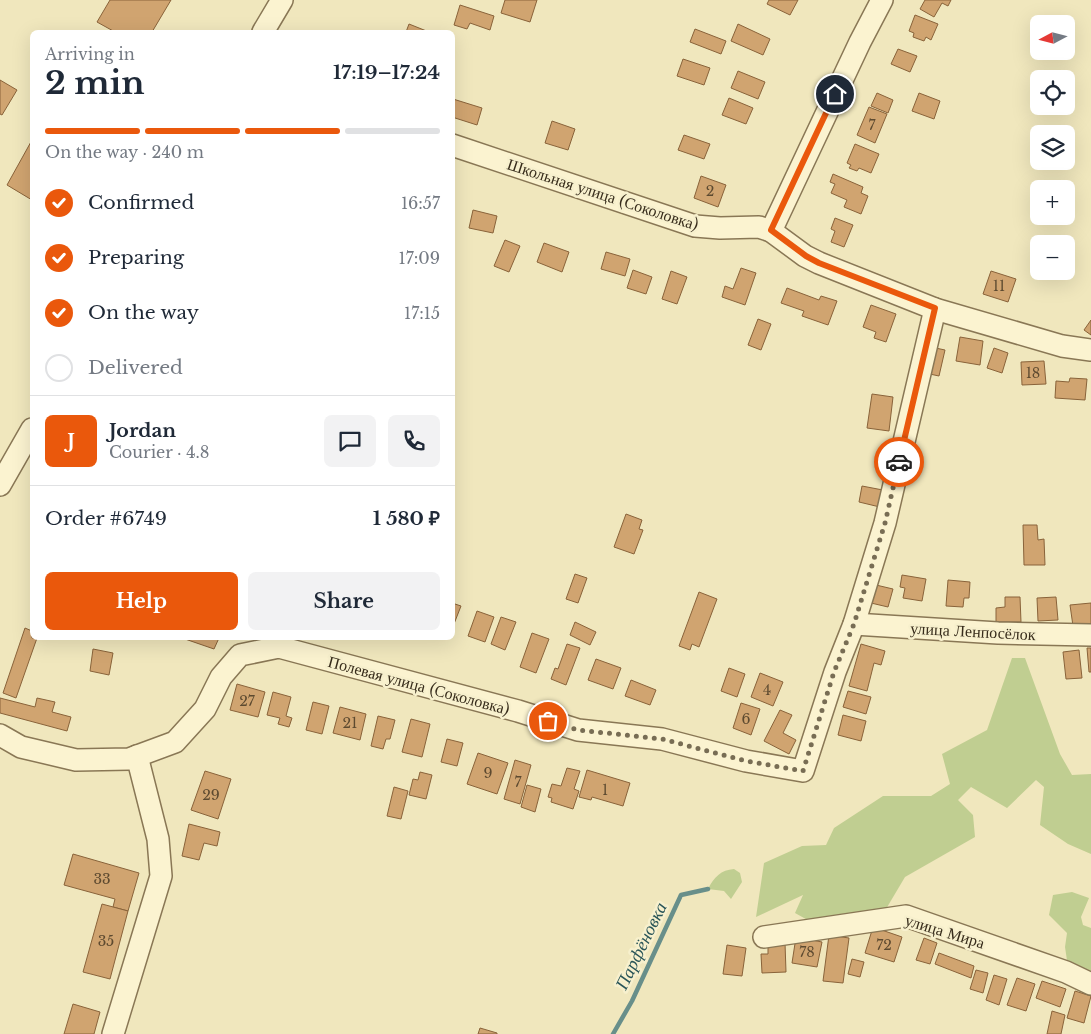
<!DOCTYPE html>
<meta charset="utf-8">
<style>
:root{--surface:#fff;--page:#f2f2f3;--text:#1f2937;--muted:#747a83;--line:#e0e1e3;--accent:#ea580c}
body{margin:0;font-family:"Libre Baskerville",serif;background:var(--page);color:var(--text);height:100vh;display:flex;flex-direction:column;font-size:19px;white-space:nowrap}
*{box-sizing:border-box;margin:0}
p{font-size:16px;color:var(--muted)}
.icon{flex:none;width:28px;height:28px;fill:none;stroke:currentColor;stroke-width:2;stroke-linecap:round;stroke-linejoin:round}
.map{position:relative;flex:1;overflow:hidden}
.panel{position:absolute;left:30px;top:30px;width:425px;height:610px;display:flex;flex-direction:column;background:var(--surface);border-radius:8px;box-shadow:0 5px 20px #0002}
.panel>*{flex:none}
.needle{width:32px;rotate:263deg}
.buttons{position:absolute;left:1030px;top:15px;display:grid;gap:10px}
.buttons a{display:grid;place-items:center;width:45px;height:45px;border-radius:8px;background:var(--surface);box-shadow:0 5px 20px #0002;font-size:25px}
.pin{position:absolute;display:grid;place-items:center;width:42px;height:42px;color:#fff;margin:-21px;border:2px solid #fff;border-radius:50%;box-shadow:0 1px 5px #0007}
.courier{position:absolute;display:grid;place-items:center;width:50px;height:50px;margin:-25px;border:4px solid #ea580c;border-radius:50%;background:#fff;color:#222;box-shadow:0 1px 6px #0007}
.overview em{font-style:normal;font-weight:700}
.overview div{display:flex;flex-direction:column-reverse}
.overview{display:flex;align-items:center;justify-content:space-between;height:85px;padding:0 15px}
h1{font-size:32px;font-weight:700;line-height:38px}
.bar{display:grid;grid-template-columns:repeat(4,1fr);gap:8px 5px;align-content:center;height:60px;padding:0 15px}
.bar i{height:6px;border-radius:4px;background:var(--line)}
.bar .active{background:var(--accent)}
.bar p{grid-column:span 4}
.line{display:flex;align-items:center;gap:12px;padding:0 15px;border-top:1px solid var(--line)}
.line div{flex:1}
.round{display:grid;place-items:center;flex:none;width:52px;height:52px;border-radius:8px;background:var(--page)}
ol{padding:0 15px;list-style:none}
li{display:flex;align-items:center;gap:15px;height:55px}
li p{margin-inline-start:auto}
li .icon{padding:5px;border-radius:50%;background:var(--accent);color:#fff;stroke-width:4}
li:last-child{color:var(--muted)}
li i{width:28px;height:28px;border:2px solid var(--line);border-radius:50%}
.action{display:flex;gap:10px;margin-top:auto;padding:10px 15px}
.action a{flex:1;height:58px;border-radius:8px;background:var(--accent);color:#fff;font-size:20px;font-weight:700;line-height:58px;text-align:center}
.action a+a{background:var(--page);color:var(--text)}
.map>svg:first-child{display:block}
.green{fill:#c0ce91}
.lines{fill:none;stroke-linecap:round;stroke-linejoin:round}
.stream{stroke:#688f8a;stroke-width:4.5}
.building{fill:#d0a470;stroke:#89633a}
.minor-casing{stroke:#897755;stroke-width:24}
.minor{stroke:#fbf3d0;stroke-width:21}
.done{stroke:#786d54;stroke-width:5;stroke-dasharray:0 9}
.route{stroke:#ea580c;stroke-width:6}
.labels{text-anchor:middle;stroke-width:5;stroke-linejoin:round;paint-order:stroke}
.number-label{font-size:14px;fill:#5d4a30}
.street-label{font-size:16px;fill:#372c1b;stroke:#f7f0cd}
.water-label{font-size:18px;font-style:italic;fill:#295558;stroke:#f7f0cd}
</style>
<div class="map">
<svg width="1091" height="1034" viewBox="0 0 1091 1034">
<rect width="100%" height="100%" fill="#f0e7bd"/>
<!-- green -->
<g class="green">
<path d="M1012,658H1025L1060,754L1072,775L1091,774V854L1068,844L1040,825L1044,787L1036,780L1007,808L971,787L958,800L973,815L975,837L905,877L886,909L813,923L795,913L803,895L756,917L764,863L802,846L826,845L834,828L883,796H931L950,784L942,754L987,730Z"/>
<path d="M734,869L740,873L742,882L731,899L724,891L708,889C714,877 721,870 734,869Z"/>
<path d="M1072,892L1089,898L1081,917L1083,925L1091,928V976L1068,967L1065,947L1067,933L1049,915L1053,895Z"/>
</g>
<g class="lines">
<!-- stream -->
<path class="stream" d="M613,1034L632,1001L681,895L708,889"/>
</g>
<!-- building -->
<g class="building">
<path d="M110,0H171L152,32H115L97,22Z"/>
<path d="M505,0H537L530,22L501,13Z"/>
<path d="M769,0H798L790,15L767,4Z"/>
<path d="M925,0H951L948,6L942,3L934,17L920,9Z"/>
<path d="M460,5L494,16L490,30L470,23L467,29L454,25Z"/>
<path d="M915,15L938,24L931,40L926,37L924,41L913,37L914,33L909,31Z"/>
<path d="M409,24L429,32H406Z"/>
<path d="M738,24L770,39L763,55L731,41Z"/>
<path d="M695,29L726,41L721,54L690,42Z"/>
<path d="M898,49L917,56L910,72L891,64Z"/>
<path d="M683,59L710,68L704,85L677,76Z"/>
<path d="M738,71L765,82L758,99L731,88Z"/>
<path d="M0,80L17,90L2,115L0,114Z"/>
<path d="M877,93L893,100L888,113L871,106Z"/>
<path d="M919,93L940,101L934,119L912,111Z"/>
<path d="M729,98L753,108L746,124L722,115Z"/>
<path d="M453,99L482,108L477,125L452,117Z"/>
<path d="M869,107L887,114L875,143L857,135Z"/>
<path d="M552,121L575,129L568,150L545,143Z"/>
<path d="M684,135L710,144L704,159L678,150Z"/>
<path d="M32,140V200L7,185Z"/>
<path d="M855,144L879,154L871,173L859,168L857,171L849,168L851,165L847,163Z"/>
<path d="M833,174L863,187L861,193L868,196L861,214L844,207L847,200L831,193L835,184L830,182Z"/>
<path d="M701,176L726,185L718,207L694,198Z"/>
<path d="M473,210L497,216L493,233L469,228Z"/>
<path d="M835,218L853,225L844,247L831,242L835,231L831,229Z"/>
<path d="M505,240L520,246L509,272L494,266Z"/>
<path d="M544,243L569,252L562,272L537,262Z"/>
<path d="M606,252L630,259L625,276L601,269Z"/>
<path d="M741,268L756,273L745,305L722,297L725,286L733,289Z"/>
<path d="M633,270L652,277L646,294L627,288Z"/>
<path d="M671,271L687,277L677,304L662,299Z"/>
<path d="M991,271L1016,279L1008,302L983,294Z"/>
<path d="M787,288L819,300L821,296L837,301L828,325L802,316L804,311L781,303Z"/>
<path d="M871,305L896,314L886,342L874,338L876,332L863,327Z"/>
<path d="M758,319L771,324L761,350L748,345Z"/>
<path d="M1091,320V335L1084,330Z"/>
<path d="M960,337L983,341L980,365L956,361Z"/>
<path d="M931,347L945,350L939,376L925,373Z"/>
<path d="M994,348L1008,353L1002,373L987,368Z"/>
<path d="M1044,361L1046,384L1022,385L1021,362Z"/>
<path d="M1070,378L1087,379L1085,400L1055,398L1056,381L1069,382Z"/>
<path d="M872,394L893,397L889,431L867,428Z"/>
<path d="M862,486L888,491L884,508L859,502Z"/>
<path d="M626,514L642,520L639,529L643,530L634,554L614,547Z"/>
<path d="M1023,525H1037L1038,540L1044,539L1045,565H1024Z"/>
<path d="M575,574L587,578L578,603L566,599Z"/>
<path d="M902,575L926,579L922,601L903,598L905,588L900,587Z"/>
<path d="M948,580L970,582L969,598H964L963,607L946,606Z"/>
<path d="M876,585L893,589L888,607L871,603Z"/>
<path d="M699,592L717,599L699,647L692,644L690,650L679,646Z"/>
<path d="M1005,597H1020L1021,622H996V608L1005,607Z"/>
<path d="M1056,597L1058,620L1038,621L1037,598Z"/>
<path d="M452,603L461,606L452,629Z"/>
<path d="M1091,603V624L1073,626L1070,605Z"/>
<path d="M477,611L494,617L485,642L468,636Z"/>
<path d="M501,617L516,622L505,650L491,644Z"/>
<path d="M575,622L596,632L590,645L570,635Z"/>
<path d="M25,628L32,631V638H37L16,698L3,693Z"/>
<path d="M532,633L549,639L536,673L520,667Z"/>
<path d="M185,639V638H219L214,649Z"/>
<path d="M567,644L580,648L566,685L551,679L555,668L558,669Z"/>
<path d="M861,644L885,651L881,665L874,663L867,691L849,686Z"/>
<path d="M1087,648H1091V672H1089Z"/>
<path d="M93,649L113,653L109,675L90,671Z"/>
<path d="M1079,650L1082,678L1066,679L1063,652Z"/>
<path d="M596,659L621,668L613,689L588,680Z"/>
<path d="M729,668L745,674L737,697L721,691Z"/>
<path d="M760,673L783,682L773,706L751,697Z"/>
<path d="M631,680L656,690L650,705L625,696Z"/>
<path d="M237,684L265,692L258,717L230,710Z"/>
<path d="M848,691L871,697L866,714L843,707Z"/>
<path d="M273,692L291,697L286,716L292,718L289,727L278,724L280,718L267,715Z"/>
<path d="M0,698L35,707L37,698L55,702L52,712L71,717L67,731L0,713Z"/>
<path d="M313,702L329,706L322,734L306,730Z"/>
<path d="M741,703L760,709L751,735L733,728Z"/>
<path d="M340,707L366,714L360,740L333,733Z"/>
<path d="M780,710L792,715L783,733L796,740L789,754L764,741Z"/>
<path d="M843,715L866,721L861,741L838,735Z"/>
<path d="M378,716L395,720L390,739H386L383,749L371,746Z"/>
<path d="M411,719L430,724L422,757L402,752Z"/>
<path d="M447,739L463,743L457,766L441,762Z"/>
<path d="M478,753L508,763L497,794L467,784Z"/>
<path d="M515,760L531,765L520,804L504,799Z"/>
<path d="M567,768L580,771L574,789L579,791L573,809L551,802L552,798L548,797L552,784L561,786Z"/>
<path d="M587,770L630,783L623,806L592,797L591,800L579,797Z"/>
<path d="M205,771L231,779L218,819L191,810Z"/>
<path d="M420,772L432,775L426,799L409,795L413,779L418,780Z"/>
<path d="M527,785L541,789L535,812L521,807Z"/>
<path d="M394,787L408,791L401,819L387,816Z"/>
<path d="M189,824L220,832L217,846L204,843L199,860L182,856Z"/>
<path d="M73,854L139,873L128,911L113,907L115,899L64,885Z"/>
<path d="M102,904L128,911L110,979L83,972Z"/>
<path d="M873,927L902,937L894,962L865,953Z"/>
<path d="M829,935L849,938L843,983L823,981Z"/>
<path d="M796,937L822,942L817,967L792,963Z"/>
<path d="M924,938L937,943L930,964L916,960Z"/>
<path d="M785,943L786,972L762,973L761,954H768V944Z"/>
<path d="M727,945L746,948L742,976L723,974Z"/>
<path d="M939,953L974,966L971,978L935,964Z"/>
<path d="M852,959L864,962L860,977L848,974Z"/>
<path d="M976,970L988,973L983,993L970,989Z"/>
<path d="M994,975L1007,979L999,1005L986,1000Z"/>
<path d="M1017,978L1035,984L1026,1011L1007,1005Z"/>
<path d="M1042,981L1066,989L1060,1007L1036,998Z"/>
<path d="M1075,991L1091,996L1084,1023L1067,1018Z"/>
<path d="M73,1004L100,1012L94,1034H64Z"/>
<path d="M1052,1011L1065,1015L1061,1034H1047Z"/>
<path d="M480,1028L497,1033V1034H478Z"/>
</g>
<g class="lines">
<!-- minor casing -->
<g class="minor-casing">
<g id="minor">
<path d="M263,32L282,0"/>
<path d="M452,145L695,226L720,228L759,227L771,231L805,256L819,263L935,309L1062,346L1091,350"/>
<path d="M771,231L860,42L882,0"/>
<path d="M0,485L32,429"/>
<path d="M854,624L998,633L1091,635"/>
<path d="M0,735L21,747L76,760L129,759L175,742L205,709L221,677L240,655L279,647L518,711L578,730L662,739L746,761L803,771L835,672L854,624L885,523L935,309"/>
<path d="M764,937L906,916L1066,972L1091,984"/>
<path d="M113,1034L161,876L158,839L137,756"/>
</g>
</g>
<!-- minor -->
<use href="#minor" class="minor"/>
</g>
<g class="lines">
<!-- done -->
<path class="done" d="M548,721L578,730L662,739L746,761L803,771L834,672L854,624L885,523L899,462"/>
<!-- route -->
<path class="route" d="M835,94L771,230L806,256L819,263L935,308L899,462"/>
</g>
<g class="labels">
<!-- number labels -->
<g class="number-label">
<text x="872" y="130">7</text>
<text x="710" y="196">2</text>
<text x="999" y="291">11</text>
<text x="1033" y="378">18</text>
<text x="767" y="695">4</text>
<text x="247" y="706">27</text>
<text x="746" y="724">6</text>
<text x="350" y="728">21</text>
<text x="488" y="778">9</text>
<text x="518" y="787">7</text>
<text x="605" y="795">1</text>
<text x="211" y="800">29</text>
<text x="102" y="884">33</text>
<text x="106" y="946">35</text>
<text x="884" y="950">72</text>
<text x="807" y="957">78</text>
</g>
<!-- street labels -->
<g class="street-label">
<text transform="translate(603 194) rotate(18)" y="6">Школьная улица (Соколовка)</text>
<text transform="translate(973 631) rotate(3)" y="6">улица Ленпосёлок</text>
<text transform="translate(419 685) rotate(15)" y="6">Полевая улица (Соколовка)</text>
<text transform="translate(945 931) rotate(17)" y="6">улица Мира</text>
</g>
<!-- water labels -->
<g class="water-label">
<text transform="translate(641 946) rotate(-64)" y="6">Парфёновка</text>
</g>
</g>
</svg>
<div class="buttons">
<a><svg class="needle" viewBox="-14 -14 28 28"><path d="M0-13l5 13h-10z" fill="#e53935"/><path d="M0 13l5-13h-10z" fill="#747a83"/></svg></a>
<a><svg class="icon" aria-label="locate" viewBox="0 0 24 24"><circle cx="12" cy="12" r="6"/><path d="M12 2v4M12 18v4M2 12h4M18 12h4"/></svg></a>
<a><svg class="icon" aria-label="layers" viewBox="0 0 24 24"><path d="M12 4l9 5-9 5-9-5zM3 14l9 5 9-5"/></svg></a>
<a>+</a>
<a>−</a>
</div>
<div class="pin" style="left:548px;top:721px;background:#ea580c"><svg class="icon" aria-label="bag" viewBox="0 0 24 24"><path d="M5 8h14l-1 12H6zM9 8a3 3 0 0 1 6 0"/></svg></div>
<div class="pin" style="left:835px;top:94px;background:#1f2937"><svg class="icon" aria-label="home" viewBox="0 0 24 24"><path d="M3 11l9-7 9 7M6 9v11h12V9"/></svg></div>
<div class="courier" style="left:899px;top:462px"><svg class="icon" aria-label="car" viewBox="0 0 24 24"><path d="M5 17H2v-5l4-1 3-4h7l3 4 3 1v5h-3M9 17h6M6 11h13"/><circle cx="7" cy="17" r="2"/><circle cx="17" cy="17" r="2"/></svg></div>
<section class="panel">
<div class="overview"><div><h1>2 min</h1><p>Arriving in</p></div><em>17:19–17:24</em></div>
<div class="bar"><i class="active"></i><i class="active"></i><i class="active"></i><i></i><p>On the way · 240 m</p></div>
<ol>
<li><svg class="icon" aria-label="check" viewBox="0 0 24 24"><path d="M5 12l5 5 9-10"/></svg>Confirmed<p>16:57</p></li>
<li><svg class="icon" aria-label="check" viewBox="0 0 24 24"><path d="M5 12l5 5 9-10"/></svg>Preparing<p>17:09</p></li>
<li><svg class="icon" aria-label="check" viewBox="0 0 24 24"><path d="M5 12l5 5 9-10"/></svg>On the way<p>17:15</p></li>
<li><i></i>Delivered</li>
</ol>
<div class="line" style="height:90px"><b class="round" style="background:var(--accent);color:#fff">J</b><div><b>Jordan</b><p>Courier · 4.8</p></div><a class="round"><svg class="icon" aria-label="chat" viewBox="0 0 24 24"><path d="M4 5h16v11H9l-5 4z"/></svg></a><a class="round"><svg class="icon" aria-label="phone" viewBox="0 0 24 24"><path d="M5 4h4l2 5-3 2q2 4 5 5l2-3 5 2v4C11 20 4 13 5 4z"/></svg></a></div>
<div class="line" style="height:65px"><div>Order #6749</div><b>1 580 ₽</b></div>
<div class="action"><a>Help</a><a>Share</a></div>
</section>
</div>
